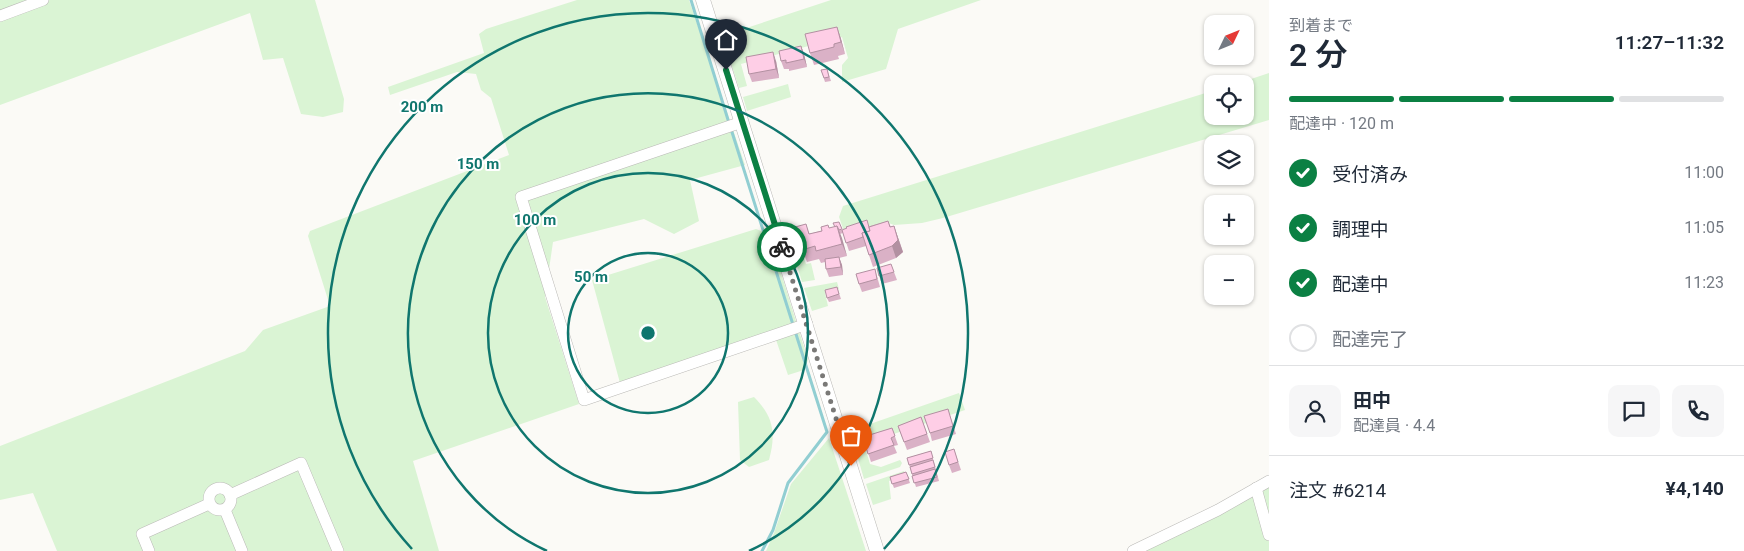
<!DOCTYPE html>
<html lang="ja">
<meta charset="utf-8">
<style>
:root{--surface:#fff;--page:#f6f6f7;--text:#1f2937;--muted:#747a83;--line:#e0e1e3;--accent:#0b8043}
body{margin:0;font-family:Roboto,"Noto Sans JP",sans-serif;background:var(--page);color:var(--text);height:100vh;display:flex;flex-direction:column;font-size:19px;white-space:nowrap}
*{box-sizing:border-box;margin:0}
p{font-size:16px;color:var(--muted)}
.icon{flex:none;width:28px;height:28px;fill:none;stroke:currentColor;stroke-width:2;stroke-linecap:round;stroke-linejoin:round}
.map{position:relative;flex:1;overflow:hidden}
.sheet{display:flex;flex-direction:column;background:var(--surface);width:475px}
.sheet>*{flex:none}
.needle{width:32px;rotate:47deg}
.buttons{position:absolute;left:1204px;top:15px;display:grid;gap:10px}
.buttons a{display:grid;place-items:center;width:50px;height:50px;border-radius:10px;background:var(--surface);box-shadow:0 1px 4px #0004;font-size:25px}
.pin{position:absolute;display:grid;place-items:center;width:42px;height:42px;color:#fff;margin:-51px -21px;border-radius:50% 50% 50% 0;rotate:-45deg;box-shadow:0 0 5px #0007}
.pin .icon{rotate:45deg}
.courier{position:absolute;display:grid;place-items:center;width:50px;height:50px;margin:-25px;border:4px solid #0b8043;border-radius:50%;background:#fff;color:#222;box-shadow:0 1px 6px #0007}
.summary em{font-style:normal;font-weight:600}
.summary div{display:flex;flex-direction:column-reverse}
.summary{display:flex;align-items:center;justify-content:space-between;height:85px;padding:0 20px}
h1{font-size:32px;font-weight:600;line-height:38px}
.bar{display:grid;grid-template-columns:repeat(4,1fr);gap:8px 5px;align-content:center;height:60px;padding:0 20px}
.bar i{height:6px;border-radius:4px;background:var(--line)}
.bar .selected{background:var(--accent)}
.bar p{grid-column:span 4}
.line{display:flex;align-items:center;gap:12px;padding:0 20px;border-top:1px solid var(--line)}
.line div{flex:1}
.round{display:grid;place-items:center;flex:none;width:52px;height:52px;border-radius:10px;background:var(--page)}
ol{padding:0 20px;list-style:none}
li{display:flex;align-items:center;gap:15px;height:55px}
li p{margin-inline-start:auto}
li .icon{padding:5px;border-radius:50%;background:var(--accent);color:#fff;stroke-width:4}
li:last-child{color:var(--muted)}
li i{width:28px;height:28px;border:2px solid var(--line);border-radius:50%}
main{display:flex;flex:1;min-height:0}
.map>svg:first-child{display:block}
.green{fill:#daf4d4}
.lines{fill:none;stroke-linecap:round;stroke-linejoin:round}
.stream{stroke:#91ced2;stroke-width:3}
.minor-casing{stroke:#bab9b6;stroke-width:12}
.major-casing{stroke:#bab9b6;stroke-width:15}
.minor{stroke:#fff;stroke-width:11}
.major{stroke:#fff;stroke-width:14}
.wall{fill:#dab1c6}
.shaded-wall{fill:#b290a1}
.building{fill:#fecee6;stroke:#b290a1}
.done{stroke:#7a7977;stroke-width:5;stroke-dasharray:0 9}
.route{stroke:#0b8043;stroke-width:6}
.ring{fill:none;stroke:#0f766e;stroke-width:2.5}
.centre{fill:#0f766e;stroke:#fff;stroke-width:2.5}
.ring-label{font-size:15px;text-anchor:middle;font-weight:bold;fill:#0f766e;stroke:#fff;stroke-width:4;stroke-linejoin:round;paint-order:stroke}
</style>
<main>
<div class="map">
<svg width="1269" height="551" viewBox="0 0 1269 551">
<rect width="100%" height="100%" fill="#fbfaf6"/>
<!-- green -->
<g class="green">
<path d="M0,0H315L344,99L343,112L323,117L301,114L283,58L263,60L250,13L0,105Z"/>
<path d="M577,0H689L745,165L690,180L699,221L674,234L644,219L553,242L545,297L579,404L413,461L439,551H57L33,493L0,500V446L245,351L263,330L330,306L308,236L310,231L509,155L491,98L481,90L476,74L457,72L390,95L388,87L484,53L479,34L486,29Z"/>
<path d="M831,0H981L898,29L886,69L842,82V65L848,58L842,37L741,64L747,86L739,88L722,36Z"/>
<path d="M1269,73V120L943,218L922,223L894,225L886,222L845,234L839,217L843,206L1212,91V116H1245V84H1236Z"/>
<path d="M788,84L791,97L747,111L743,97Z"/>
<path d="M756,229L769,234L808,360L804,370L788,375L773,331L620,383L592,280Z"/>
<path d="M796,233L795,248L800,247L806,264L811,263L815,280L802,282L788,236Z"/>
<path d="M837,282L839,289L825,293L828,306L812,311L804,288Z"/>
<path d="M959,393L965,410L864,444L870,464L881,467L900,460L902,463L900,467L864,479L850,431Z"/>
<path d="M754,397C774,417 776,434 769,460L749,467L740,460L738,402Z"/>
<path d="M829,438L866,551H766L774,533L791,484Z"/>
<path d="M904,471L905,475L889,481L891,499L873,505L866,484Z"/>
<path d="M1269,486V551H1142Z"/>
</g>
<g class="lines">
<!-- stream -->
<g class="stream">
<path d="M691,0L729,123"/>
<path d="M731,129L827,432L788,483L773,530L762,551"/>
</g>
<!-- minor casing -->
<g class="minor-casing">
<g id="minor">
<path d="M0,16L43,0"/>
<path d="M742,122L521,197L584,400L807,324"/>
<circle cx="220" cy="499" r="11"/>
<path d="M1256,488L1269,535"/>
<path d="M230,495L301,463L338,551"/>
<path d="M225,510L242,551"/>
<path d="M149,551L142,534L209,504"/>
<path d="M1133,551L1218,510L1269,481"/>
</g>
</g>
<!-- major casing -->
<g class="major-casing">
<path id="major" d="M703,0L877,551"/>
</g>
<!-- minor -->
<use href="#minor" class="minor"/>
<!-- major -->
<use href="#major" class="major"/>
</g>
<!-- wall -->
<g class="wall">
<path d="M837,27L841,39L845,54L838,56L839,59L814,65L810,53Z"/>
<path d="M801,46L804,54L807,67L789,71V69H784L781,61Z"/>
<path d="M776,61L779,78L752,82L749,74Z"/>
<path d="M827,69L831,81L825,82L821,70Z"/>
<path d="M888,221L891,227L894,226L903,252L896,258L873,267L866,246L849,251L843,233L840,234L847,256L839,258L842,265L843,275L829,277L826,269L825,262L821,263L819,259L807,262L801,246L794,248L790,236L806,224L809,234L835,227L842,230L870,226Z"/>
<path d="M875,269L880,287L862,292L859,284Z"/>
<path d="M894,272L897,280L882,284L879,276Z"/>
<path d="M837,287L841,299L829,302L827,298Z"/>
<path d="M948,409L956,434L932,441L930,433Z"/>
<path d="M921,417L930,442L907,450L898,426Z"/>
<path d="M892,428L898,445L894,446L897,453L871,462L863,437Z"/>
<path d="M954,449L961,470L952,473L949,465Z"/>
<path d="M931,451L939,481L916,487L907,458Z"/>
<path d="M906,472L910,483L894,488L890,477Z"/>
</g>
<!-- shaded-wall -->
<g class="shaded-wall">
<path d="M837,27L841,39L845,54L841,42Z"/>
<path d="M801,46L804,54L807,67L804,59Z"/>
<path d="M773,52L776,61L779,78L776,69Z"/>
<path d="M837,226L842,238L847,256L842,244Z"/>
<path d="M894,226L903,252L896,258L892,246Z"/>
<path d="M839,257L842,265L843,275L841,267Z"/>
</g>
<!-- building -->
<g class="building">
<path d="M837,27L841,42L834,44V47L810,53L805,34Z"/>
<path d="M801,46L804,59L786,63V60L781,61L779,51Z"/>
<path d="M773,52L776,69L749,74L746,57Z"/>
<path d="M827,69L829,77L824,78L821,70Z"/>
<path d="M867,220L870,231L862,233L863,237L846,243L842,230L847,228L846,227Z"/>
<path d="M888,221L890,227L894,226L898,240L892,246L869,255L862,233L870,231L869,227Z"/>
<path d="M839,222L842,229L839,230L837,226L835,227L833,223Z"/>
<path d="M806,224L809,234L822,231L821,227L828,225L829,228L837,226L842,244L816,251L815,246L802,250L798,234L790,236L788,229Z"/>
<path d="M839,257L841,267L826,269L825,259Z"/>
<path d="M891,264L894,272L879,276L877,268Z"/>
<path d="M875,269L877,279L859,284L856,274Z"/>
<path d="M837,287L839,294L827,298L825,290Z"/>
<path d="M948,409L953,426L930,433L924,416Z"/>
<path d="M921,417L927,434L904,442L898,426Z"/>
<path d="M892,428L895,436L891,438L894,445L868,454L863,437Z"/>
<path d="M954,449L958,462L949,465L945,452Z"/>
<path d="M931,451L933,458L909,465L907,458Z"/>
<path d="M933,460L935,467L912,474L910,467Z"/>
<path d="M935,469L937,477L914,483L912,476Z"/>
<path d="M906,472L909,479L892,484L890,477Z"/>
</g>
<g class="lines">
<!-- done -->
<path class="done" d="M782,247L851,466"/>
<!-- route -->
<path class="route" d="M726,70L782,247"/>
</g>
<!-- distance rings -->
<g class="ring">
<circle cx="648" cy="333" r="80"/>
<circle cx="648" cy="333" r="160"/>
<path d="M547 551A240 240 0 1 1 749 551"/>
<path d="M412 549A320 320 0 1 1 884 549"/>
</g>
<circle cx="648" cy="333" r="8" class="centre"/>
<g class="ring-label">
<text x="422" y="112">200 m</text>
<text x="478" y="169">150 m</text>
<text x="535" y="225">100 m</text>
<text x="591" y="282">50 m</text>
</g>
</svg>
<div class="buttons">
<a><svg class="needle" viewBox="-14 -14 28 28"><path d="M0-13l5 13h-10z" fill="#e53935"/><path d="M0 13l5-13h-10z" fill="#747a83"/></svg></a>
<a><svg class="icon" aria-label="locate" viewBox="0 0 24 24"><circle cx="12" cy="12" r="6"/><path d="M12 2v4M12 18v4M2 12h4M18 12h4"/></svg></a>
<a><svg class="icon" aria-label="layers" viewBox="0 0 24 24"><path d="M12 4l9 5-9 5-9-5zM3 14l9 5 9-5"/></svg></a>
<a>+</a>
<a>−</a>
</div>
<div class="pin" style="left:851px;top:466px;background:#ea580c"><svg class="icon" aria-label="bag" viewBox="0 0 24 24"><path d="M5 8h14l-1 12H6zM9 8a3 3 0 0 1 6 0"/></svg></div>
<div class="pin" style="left:726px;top:70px;background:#1f2937"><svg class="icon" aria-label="home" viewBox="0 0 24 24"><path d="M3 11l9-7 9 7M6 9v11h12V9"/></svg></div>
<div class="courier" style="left:782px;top:247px"><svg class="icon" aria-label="bike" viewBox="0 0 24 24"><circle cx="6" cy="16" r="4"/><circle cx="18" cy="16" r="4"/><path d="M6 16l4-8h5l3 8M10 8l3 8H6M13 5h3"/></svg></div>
</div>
<section class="sheet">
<div class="summary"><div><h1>2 分</h1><p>到着まで</p></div><em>11:27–11:32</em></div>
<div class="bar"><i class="selected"></i><i class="selected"></i><i class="selected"></i><i></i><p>配達中 · 120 m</p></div>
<ol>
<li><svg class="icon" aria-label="check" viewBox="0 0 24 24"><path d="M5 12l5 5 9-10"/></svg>受付済み<p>11:00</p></li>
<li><svg class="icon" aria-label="check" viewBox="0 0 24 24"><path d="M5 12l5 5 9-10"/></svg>調理中<p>11:05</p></li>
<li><svg class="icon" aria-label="check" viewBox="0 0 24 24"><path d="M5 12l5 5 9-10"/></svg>配達中<p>11:23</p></li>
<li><i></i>配達完了</li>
</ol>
<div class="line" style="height:90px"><a class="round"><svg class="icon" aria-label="person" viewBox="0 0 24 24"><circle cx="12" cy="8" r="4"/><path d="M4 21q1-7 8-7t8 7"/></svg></a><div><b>田中</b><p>配達員 · 4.4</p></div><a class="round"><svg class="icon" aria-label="chat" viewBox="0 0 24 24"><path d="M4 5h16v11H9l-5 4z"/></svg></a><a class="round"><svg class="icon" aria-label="phone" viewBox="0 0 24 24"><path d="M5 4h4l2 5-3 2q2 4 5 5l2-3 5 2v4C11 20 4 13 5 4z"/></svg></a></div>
<div class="line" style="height:65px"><div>注文 #6214</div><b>¥4,140</b></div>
</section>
</main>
